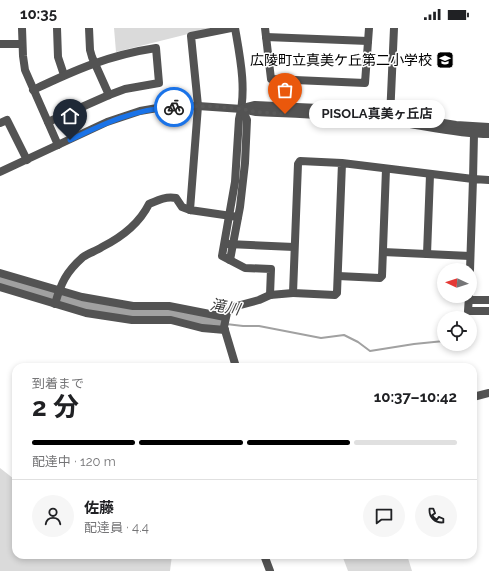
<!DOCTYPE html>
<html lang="ja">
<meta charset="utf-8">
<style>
:root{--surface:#fff;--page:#f6f6f6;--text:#202124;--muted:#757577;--line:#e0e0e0;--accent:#000}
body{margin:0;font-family:Raleway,"Noto Sans JP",sans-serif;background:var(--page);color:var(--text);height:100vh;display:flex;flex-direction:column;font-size:15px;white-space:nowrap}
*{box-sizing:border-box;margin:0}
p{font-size:13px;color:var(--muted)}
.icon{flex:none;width:22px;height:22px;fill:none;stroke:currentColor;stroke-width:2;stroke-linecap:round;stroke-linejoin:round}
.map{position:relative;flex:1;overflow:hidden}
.side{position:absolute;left:12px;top:335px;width:465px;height:196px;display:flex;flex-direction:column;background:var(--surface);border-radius:12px;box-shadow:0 2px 6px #0003}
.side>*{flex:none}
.needle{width:26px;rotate:274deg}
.fabs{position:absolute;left:437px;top:235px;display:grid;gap:8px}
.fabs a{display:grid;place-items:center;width:40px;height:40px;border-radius:50%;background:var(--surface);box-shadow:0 2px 6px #0003;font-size:20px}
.pin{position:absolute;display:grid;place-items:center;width:34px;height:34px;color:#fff;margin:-41px -17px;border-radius:50% 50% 50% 0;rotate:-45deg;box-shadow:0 0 4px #0007}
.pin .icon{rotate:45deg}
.courier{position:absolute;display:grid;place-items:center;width:40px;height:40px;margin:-20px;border:3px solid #1a73e8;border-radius:50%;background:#fff;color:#222;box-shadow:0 1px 5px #0007}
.bubble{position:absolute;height:28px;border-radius:14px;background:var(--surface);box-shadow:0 2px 6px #0003;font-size:13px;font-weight:700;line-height:28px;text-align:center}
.overview em{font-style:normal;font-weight:700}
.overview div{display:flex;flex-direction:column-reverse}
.overview{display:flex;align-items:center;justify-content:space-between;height:68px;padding:0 20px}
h1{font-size:26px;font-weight:700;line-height:30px}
.bar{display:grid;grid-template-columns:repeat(4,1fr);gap:6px 4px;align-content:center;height:48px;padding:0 20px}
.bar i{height:5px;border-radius:3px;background:var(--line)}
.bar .on{background:var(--accent)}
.bar p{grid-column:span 4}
.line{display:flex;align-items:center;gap:10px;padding:0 20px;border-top:1px solid var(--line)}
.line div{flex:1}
.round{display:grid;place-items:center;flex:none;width:42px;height:42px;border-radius:21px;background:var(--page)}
.status{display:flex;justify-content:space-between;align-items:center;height:28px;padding:0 20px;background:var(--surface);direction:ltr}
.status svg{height:11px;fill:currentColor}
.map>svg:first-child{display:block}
.green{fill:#dadada}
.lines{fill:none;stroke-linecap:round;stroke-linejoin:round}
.stream{stroke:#a1a1a1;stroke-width:2}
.river{stroke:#a1a1a1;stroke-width:11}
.minor{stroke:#535353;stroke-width:8}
.done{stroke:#595959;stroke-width:4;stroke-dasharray:0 7.2}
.route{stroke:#1a73e8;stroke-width:5}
.labels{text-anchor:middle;stroke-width:3;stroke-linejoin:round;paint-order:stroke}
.poi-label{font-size:14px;fill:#000;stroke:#fff;text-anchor:end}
.water-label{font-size:15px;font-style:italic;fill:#424242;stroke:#fff}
</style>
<div class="status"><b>10:35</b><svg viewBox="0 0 49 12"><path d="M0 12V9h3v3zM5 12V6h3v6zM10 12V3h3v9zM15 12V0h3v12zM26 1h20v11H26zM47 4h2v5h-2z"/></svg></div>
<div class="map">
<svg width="489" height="543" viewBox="0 0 489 543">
<rect width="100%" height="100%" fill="#fff"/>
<!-- green -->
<g class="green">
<path d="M114,0H212L116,24Z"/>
<path d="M0,440L14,451L16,449V527H172L170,543H0Z"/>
<path d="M342,527H407L412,543H348Z"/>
</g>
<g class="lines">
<!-- stream -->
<path class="stream" d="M226,296L243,298H259L321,310L344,307L358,314L370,323L414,316L444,313"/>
<!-- river -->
<path class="river" d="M0,252L72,274L90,278L139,286L171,285L222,295"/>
<!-- minor -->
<g class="minor">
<path d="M22,0L23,28L25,42L58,117"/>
<path d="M57,0L58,29L64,47"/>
<path d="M89,0L90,22L92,29L109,67"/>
<path d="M231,0L191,8L198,78L190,182L238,189"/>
<path d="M235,0C240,29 247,62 239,91L235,154L222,228L245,240L271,241L270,267"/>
<path d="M265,0L271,51L365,55L369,0"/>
<path d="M266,9L368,13"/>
<path d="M0,16H22"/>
<path d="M33,62C75,42 109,27 156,20L159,55L125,61L109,67L48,94"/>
<path d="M243,80L255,77L361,82L456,97L489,99"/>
<path d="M390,90L394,0"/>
<path d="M0,95L7,92L27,132"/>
<path d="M342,135L337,265L335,267L293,265L298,136L300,133L342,135L473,151L474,106"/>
<path d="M0,144L107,94L140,83L163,79L198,78L242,81L256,84C301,86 345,87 390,93C423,97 455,106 489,106"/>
<path d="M228,216L294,219"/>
<path d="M383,224L470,228"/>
<path d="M427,226L430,147"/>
<path d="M230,232L240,179L245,135L247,92L242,81"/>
<path d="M470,242L473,151L489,152"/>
<path d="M0,245L82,269L133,278H169L225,289"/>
<path d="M338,248L380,250L382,248L386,141"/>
<path d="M0,259L86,285L132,292H171L202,300L225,302"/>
<path d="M469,268L468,283H489"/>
<path d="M469,272H489"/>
<path d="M55,276C61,255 66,244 83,229C89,225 96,223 102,219C122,209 139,196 149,176C158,172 166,168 176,170L182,179L190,182"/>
<path d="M236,339L224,299L227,285L233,279L259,272L270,267L293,265"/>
<path d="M473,369L489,365"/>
<path d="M264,527L270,543"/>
</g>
</g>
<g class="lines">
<!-- done -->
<path class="done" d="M174,79L208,78L242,81L256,84L285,86"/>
<!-- route -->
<path class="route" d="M70,112C105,95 135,81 174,79"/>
</g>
<!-- icons -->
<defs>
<g id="school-square" transform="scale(0.9)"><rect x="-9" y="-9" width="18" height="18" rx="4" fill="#000" stroke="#fff"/><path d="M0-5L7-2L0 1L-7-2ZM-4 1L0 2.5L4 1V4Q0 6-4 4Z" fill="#fff"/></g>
</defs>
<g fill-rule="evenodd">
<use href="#school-square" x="445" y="32"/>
</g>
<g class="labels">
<!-- poi labels -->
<g class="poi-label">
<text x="432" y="37">広陵町立真美ケ丘第二小学校</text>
</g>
<!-- water labels -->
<g class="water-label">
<text transform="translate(225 279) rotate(10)" y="5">滝川</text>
</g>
</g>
</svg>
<div class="fabs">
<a><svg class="needle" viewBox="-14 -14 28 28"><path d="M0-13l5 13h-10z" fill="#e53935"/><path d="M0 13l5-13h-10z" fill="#757577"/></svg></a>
<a><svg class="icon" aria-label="locate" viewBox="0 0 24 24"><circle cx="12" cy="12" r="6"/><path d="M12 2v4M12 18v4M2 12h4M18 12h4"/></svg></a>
</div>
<div class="pin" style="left:285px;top:86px;background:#ea580c"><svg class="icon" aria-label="bag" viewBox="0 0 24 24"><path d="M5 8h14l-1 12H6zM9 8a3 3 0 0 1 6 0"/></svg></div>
<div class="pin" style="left:70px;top:112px;background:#1f2937"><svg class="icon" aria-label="home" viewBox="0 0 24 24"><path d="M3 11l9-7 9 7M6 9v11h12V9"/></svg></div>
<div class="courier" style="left:174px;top:79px"><svg class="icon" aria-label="bike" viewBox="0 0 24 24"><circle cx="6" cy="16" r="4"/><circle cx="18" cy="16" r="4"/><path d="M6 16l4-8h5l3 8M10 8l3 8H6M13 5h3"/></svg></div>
<div class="bubble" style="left:309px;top:72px;width:136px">PISOLA真美ヶ丘店</div>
<section class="side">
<div class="overview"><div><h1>2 分</h1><p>到着まで</p></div><em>10:37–10:42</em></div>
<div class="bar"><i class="on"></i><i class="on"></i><i class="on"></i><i></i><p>配達中 · 120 m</p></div>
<div class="line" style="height:72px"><a class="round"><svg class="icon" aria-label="person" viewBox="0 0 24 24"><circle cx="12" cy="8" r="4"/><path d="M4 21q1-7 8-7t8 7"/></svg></a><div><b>佐藤</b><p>配達員 · 4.4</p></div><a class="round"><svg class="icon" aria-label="chat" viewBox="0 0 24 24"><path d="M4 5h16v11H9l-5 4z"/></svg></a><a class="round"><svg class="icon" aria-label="phone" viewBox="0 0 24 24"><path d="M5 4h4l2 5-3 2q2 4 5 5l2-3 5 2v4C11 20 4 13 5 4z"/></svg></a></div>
</section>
</div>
